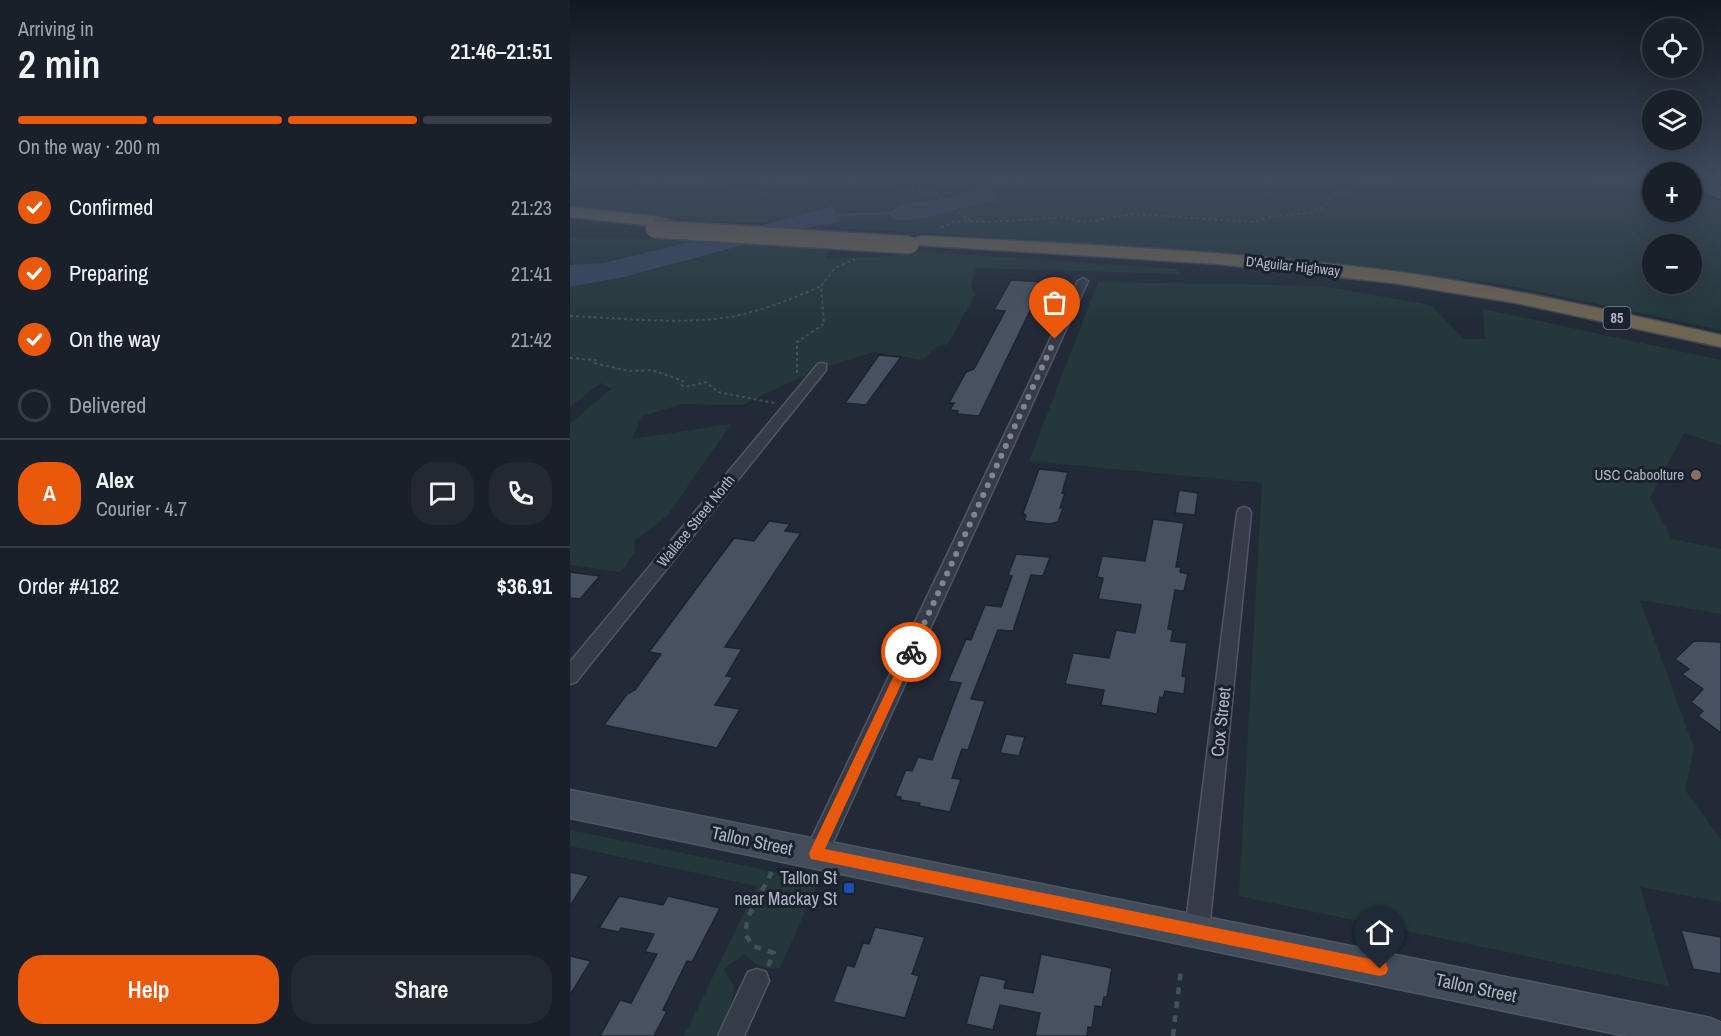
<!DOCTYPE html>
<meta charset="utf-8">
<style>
:root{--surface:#1a2029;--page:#232831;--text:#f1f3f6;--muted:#9fa3a8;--line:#383e46;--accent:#ea580c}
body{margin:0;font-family:"Archivo Narrow",sans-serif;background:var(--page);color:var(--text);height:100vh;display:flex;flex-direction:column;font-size:22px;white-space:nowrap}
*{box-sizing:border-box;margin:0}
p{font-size:20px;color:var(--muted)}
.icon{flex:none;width:33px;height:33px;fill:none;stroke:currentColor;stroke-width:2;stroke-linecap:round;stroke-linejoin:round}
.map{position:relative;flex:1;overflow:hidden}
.panel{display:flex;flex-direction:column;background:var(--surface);width:570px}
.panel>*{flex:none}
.controls{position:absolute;left:1072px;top:18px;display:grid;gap:12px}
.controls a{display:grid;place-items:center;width:60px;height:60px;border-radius:50%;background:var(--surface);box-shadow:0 6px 24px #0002,0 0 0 2px var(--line);font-size:30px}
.pin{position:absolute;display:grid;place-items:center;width:51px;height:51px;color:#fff;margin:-62px -26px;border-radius:50% 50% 50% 0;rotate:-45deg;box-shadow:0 0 6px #0007}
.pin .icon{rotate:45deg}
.courier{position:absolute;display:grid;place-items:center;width:60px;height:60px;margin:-30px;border:4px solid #ea580c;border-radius:50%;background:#fff;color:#222;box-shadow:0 2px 8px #0007}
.overview em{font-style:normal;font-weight:600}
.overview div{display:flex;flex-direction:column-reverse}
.overview{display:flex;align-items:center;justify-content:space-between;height:102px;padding:0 18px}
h1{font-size:39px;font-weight:600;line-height:45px}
.bar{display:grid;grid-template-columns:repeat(4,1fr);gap:9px 6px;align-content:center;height:72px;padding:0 18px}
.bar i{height:8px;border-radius:4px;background:var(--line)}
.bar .current{background:var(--accent)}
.bar p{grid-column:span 4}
.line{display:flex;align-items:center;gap:15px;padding:0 18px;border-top:2px solid var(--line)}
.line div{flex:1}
.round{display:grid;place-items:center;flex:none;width:63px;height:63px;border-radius:24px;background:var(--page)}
ol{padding:0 18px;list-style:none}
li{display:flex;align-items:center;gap:18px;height:66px}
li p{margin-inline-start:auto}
li .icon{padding:6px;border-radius:50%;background:var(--accent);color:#fff;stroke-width:4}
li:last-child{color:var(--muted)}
li i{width:33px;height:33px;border:3px solid var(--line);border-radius:50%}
.cta{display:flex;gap:12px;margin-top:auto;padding:12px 18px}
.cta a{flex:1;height:69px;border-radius:24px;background:var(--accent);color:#fff;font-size:24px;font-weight:600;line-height:69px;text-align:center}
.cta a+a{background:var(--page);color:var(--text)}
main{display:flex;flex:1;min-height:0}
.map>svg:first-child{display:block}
.green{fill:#24383a;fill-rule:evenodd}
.water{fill:#36465e}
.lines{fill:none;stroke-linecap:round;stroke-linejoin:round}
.stream{stroke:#36465e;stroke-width:3}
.building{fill:#485161;stroke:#1c242f;stroke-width:1.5}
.street-casing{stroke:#505763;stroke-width:3}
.secondary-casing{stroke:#505763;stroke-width:3}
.highway-casing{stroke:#404753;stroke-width:3}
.path-far1{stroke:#415356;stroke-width:2;stroke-dasharray:3 3;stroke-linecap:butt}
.path{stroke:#415356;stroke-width:4.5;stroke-dasharray:7 7;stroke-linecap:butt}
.street{fill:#353c48;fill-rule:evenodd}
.secondary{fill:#434c5b;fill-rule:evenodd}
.highway{fill:#6e6452;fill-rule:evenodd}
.highway-bridge-casing{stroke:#404753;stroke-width:20;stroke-linecap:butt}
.highway-bridge{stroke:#6e6452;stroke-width:17}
.route{fill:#ea580c}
.done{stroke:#7e8693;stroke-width:6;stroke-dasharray:0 10.8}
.education-dot{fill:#8d6e63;stroke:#1a222d;stroke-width:2}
.transit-dot{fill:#1a4fb4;stroke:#1a222d;stroke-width:2}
.labels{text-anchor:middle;stroke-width:6;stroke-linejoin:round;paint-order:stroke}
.far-street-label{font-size:14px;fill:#b0b7c4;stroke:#1a222d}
.shield{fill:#1a222d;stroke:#838a97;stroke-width:1.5}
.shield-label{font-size:14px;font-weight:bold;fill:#b0b7c4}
.poi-label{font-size:15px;fill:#b0b7c4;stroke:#1a222d;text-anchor:end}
.street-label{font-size:15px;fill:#b0b7c4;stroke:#1a222d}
.near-street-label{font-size:18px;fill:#b0b7c4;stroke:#1a222d}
.near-poi-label{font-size:18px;fill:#b0b7c4;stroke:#1a222d;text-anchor:end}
</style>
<main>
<section class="panel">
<div class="overview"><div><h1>2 min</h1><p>Arriving in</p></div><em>21:46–21:51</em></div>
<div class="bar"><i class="current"></i><i class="current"></i><i class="current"></i><i></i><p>On the way · 200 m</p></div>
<ol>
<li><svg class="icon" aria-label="check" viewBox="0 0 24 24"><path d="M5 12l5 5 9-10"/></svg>Confirmed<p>21:23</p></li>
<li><svg class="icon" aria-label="check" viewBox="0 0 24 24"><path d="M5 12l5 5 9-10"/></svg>Preparing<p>21:41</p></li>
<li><svg class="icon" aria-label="check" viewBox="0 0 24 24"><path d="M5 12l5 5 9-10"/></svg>On the way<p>21:42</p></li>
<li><i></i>Delivered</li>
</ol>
<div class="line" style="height:108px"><b class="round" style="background:var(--accent);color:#fff">A</b><div><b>Alex</b><p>Courier · 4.7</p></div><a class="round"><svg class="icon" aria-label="chat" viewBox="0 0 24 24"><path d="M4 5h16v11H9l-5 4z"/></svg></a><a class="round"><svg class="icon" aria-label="phone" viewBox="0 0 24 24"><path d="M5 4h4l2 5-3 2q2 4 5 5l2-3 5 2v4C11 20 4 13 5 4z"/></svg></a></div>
<div class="line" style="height:78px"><div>Order #4182</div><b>$36.91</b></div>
<div class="cta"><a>Help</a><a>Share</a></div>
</section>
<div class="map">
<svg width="1151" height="1036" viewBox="0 0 1151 1036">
<rect width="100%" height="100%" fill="#222a37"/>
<!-- green -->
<g class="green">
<path d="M59,178H69L62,184C71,190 88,187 93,178H996L1083,187V212H1122V194L1151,200V330L926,283L576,247L245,226L272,222L261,206L201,223L138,222L0,206V179L52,183ZM420,190L427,193L426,200L355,218L356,201ZM1083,244H1122V284H1083Z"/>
<path d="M0,237L142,238L33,263L2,265Z"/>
<path d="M187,242L262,245L255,259L322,256L339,251L606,269L610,274L406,268L401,285L405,295L378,344L366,347L353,360L304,352L246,370L172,405L112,404L72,416L62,439L161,424L97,516L64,541L65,552L51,572L0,565V424L41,389L31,383L0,407V287L54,277Z"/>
<path d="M528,282L751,286L861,305L894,339H915L913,309L1151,360V445L1114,433L1080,498L1102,539L1151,549V614L1070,600L1124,748L1115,790L1151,840V902L1070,887L1099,986L669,896L692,483L459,461Z"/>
<path d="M0,830L249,881L210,968C193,970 186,965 174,954L154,969L164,987L160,1010L147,1036H114L187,886L0,846Z"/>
</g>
<!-- water -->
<g class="water">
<path d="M408,189L427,193L426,200L355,218L330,220L320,216L323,209L336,203L379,198Z"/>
<path d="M262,206L272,222L245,226L54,277L0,287V265L33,263L201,223Z"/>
</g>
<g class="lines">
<!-- stream -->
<g class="stream">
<path d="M412,191L437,178"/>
<path d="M262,215L327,213"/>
</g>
</g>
<!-- building -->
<g class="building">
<path d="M441,280L474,282L409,416L387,414L388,411L380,410L384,403H379L396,372L404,369L435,311L424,310Z"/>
<path d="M309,355L331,357L296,405L275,403Z"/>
<path d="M469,469L498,472L492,493H495L490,508H493L488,522L480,524L454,521L456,516L453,513Z"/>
<path d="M609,490L628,493L625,515L605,513Z"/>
<path d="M583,519L614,523L606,567H611L610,572L618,574L614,591L605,590L598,629L603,630L601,641L617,643L612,676L616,677L614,694L595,691L593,698L590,697L587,714L531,705L534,690L495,684L503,653L539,658L546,630L565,633L571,605L528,599L533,578L527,577L532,556L575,561Z"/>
<path d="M199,521L220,524L215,531L231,533L155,647L172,649L156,676L163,677L145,705L170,709L147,748L34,725L57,694L65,690L91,654L79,652L164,538L184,541Z"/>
<path d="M446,554L480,557L473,576L461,575L443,631L428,630L401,699L415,701L398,750L392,749L382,778L391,779L380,812L349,806L350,803L330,800L331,797L325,796L336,770L342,771L348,757L362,760L391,683L378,681L396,639L401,640L415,605L431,607L442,576L438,575Z"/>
<path d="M0,572L30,576L10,599L0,598Z"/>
<path d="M1124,641L1151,642V733L1128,716L1133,711L1121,702L1133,689L1112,674L1119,669L1105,659Z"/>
<path d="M436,734L455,737L449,756L430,753Z"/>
<path d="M0,872L19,876L0,906Z"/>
<path d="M49,896L93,905L98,896L150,908L122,962L117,961L93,1010L97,1011L84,1036H30L50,1000L61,1003L87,954L75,952L84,934L51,928L49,932L29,928Z"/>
<path d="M305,927L355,937L342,974L349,976L335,1018L263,1002L277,965L284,967L293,943L299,944Z"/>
<path d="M1111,930L1151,937V974L1123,969Z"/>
<path d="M471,954L542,968L537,997H534L532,1007L525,1006L522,1028L518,1027L517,1036H465L470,1013L430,1005L423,1030L396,1024L410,975L436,980L434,988L463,993Z"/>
<path d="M0,956L21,961L0,995Z"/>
</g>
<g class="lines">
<!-- street casing -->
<g class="street-casing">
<g id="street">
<path d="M76,178H84L78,185L74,182Z"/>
<path d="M1023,178L1083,179V185L1027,181Z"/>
<path d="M1122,183L1146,188L1147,190L1143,193L1122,189Z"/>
<path d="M513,278L518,281L254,862L246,865L238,862L235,854L238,846L508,281Z"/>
<path d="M252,363L256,364V370L6,682L0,684V662L248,364Z"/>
<path d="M674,507L679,509L681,513L639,931L635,939L627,943L619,939L615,931L667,513L669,509Z"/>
<path d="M187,969L196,972L199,981L174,1036H148L178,972Z"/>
</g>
</g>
<!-- secondary casing -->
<g class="secondary-casing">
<g id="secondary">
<path d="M1127,178H1139L1143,185L1151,188V197L1134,190Z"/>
<path d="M0,790L1141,1018L1151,1023V1036H1056L0,818Z"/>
</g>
</g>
<!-- highway casing -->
<g class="highway-casing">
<g id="highway">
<path d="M0,207L84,216L104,221L106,225L98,230L83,226L0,217Z"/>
<path d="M353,236C510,244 667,251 822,271C933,286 1042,311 1151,335V347L946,303L823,283L647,264L347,245L344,241L347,237Z"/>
</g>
</g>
<!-- path-far1 -->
<g class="path-far1">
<path d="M278,178L285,184L293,186L363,192L400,221L383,222L370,228"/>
<path d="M92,181C117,180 141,188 166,190C190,192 212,184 235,178"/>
<path d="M400,221L420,222L492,217L513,222L562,214L683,222L704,216L741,213L754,207L759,197L815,178"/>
<path d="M0,316C53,318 107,325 160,317C192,311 222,299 251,286"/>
<path d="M0,358L26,360L24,363L59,371L82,370L113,381L111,385L115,387L136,382L148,392L204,403"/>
<path d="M227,373V342L254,324L251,286L265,268L285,259"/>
</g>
<!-- path -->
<g class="path">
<path d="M198,966L204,953L183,946L175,934L178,917L204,868"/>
<path d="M603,1036L611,970"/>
</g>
<!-- street -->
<use href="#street" class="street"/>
<!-- secondary -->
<use href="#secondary" class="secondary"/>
<!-- highway -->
<use href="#highway" class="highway"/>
<!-- highway-bridge casing -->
<g class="highway-bridge-casing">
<path id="highway-bridge" d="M84,229L340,245"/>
</g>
<!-- highway-bridge -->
<use href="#highway-bridge" class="highway-bridge"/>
</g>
<!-- sky -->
<linearGradient id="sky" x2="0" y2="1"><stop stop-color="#13171e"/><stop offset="0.55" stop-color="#3e4a5e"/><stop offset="1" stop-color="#3e4a5e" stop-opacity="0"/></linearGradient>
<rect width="1151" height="323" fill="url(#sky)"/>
<!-- route -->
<path class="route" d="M341,647L346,652L255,849L810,961L816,963L818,969L816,974L810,976L241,859L239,854L241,849L337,648Z"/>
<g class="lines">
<!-- done -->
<path class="done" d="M341,652L485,339"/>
</g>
<!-- markers -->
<circle class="education-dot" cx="1126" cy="475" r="6"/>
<rect class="transit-dot" x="273" y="882" width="12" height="12" rx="3"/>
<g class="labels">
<!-- far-street labels -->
<g class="far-street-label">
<text transform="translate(723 266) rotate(6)" y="5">D'Aguilar Highway</text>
</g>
<!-- shield labels -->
<rect class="shield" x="1033.5" y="307" width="27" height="22" rx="4.5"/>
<g class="shield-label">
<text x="1047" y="323">85</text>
</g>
<!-- poi labels -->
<g class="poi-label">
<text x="1114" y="480">USC Caboolture</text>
</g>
<!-- street labels -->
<g class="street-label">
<text transform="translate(126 521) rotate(-51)" y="5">Wallace Street North</text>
</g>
<!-- near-street labels -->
<g class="near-street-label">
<text transform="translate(651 722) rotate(-84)" y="6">Cox Street</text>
<text transform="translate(182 841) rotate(12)" y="6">Tallon Street</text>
<text transform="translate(906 988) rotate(12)" y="6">Tallon Street</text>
</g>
<!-- near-poi labels -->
<g class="near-poi-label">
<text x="267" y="884">Tallon St<tspan x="267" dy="21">near Mackay St</tspan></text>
</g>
</g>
</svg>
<div class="controls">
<a><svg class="icon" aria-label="locate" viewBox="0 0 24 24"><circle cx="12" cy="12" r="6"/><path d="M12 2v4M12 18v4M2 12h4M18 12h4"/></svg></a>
<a><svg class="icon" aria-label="layers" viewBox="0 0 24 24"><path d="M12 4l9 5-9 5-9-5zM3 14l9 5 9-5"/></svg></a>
<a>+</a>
<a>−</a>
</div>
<div class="pin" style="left:485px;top:339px;background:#ea580c"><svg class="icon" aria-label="bag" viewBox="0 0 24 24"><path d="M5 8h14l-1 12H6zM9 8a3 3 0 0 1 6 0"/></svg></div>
<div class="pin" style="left:810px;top:969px;background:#1f2937"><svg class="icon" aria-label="home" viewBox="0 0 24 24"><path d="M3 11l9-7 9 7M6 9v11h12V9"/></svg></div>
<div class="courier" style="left:341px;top:652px"><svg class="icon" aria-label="bike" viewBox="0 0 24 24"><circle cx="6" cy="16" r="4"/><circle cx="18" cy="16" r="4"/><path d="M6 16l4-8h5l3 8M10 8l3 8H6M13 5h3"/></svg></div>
</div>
</main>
